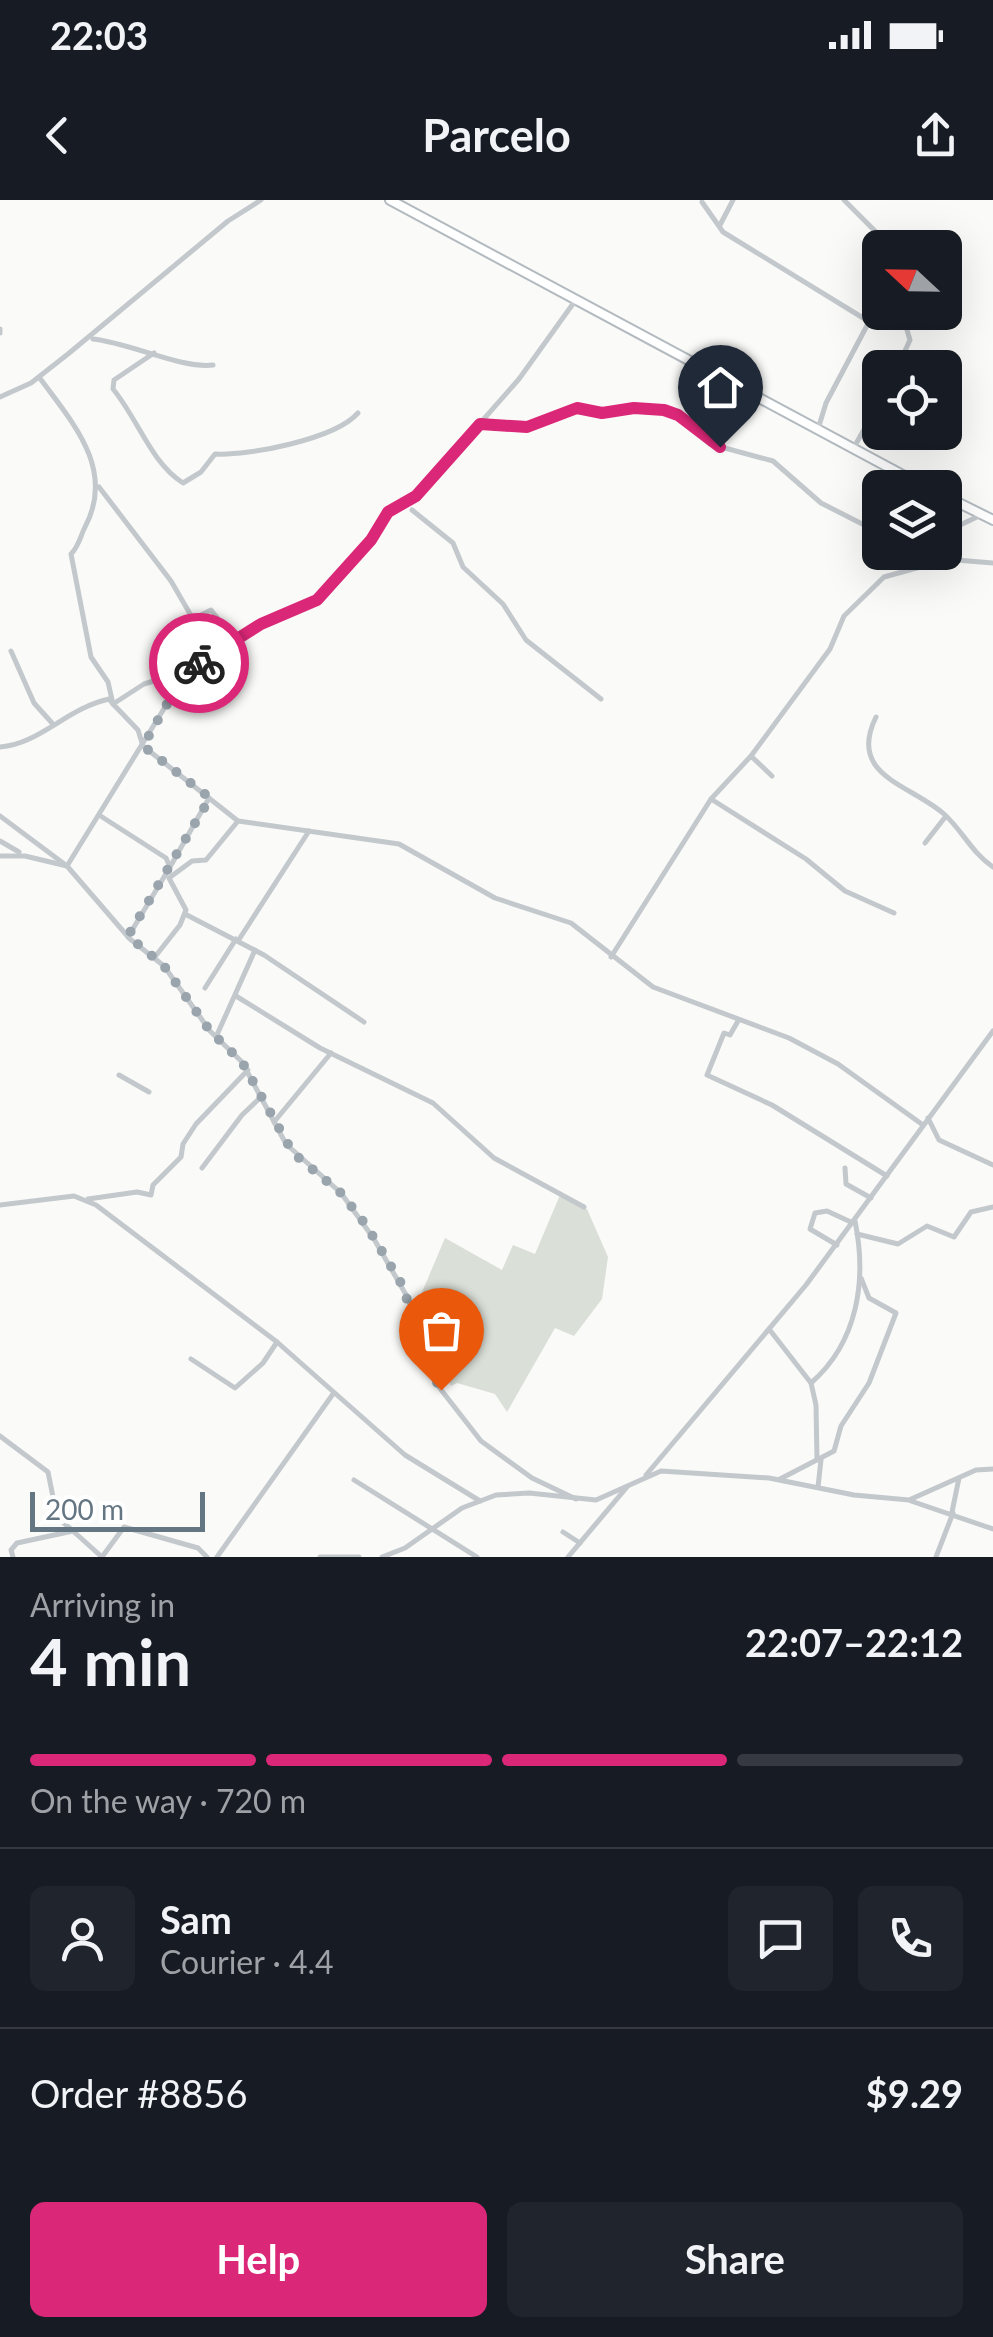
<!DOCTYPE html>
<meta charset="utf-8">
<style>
:root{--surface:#171b24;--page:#20242c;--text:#f1f3f6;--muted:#9ea1a6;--line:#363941;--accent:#db2777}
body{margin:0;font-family:Lato,sans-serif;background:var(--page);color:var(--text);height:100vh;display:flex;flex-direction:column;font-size:38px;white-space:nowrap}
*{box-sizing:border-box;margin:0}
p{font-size:32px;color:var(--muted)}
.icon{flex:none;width:55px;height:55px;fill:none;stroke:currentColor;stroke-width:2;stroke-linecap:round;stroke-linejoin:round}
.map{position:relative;height:1357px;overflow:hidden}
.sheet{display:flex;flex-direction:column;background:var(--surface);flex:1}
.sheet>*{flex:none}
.needle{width:65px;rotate:292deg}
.controls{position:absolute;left:862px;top:30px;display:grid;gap:20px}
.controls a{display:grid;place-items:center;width:100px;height:100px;border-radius:15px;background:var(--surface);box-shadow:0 10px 40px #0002;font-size:50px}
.scale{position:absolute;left:30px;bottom:25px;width:175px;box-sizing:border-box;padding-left:10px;border:5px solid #657683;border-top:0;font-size:28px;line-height:35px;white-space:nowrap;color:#657683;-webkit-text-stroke:8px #fff;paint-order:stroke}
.pin{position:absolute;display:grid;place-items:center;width:85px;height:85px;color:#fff;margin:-102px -42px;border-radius:50% 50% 50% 0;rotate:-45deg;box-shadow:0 0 10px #0007}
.pin .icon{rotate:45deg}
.courier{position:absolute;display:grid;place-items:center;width:100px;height:100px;margin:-50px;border:8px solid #db2777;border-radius:50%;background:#fff;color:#222;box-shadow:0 2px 12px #0007}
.summary em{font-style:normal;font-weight:700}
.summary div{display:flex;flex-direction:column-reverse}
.summary{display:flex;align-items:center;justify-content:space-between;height:170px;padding:0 30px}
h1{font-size:65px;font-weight:700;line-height:75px}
.bar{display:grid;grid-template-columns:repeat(4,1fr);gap:15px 10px;align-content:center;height:120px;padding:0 30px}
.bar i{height:12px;border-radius:8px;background:var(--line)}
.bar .active{background:var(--accent)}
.bar p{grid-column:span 4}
.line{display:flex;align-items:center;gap:25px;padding:0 30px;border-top:2px solid var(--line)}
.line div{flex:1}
.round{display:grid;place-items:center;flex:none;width:105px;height:105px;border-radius:15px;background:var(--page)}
.cta{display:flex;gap:20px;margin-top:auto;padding:20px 30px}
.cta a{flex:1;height:115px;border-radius:15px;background:var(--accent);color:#fff;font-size:40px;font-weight:700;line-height:115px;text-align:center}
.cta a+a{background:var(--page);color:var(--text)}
.status{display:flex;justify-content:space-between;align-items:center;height:70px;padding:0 50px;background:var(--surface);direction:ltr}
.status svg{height:28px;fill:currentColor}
header{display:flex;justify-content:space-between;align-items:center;height:130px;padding:0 30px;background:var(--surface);font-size:45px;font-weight:700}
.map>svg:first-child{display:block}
.green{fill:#dadfd7}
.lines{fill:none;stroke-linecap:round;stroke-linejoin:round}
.secondary-casing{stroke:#b3babf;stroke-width:12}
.street{stroke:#c3c8cc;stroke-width:5}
.secondary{stroke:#fff;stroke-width:8}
.done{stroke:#99a4ac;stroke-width:10;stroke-dasharray:0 18}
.route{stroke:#db2777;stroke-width:12}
</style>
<div class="status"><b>22:03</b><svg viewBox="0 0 49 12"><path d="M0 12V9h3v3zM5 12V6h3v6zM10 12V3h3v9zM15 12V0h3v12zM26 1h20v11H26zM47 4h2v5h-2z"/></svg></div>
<header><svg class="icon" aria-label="back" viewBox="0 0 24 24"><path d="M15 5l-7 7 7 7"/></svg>Parcelo<svg class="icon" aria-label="share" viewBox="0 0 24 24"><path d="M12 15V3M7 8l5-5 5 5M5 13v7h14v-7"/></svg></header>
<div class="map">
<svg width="993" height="1357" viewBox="0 0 993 1357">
<rect width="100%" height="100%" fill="#fafaf8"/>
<!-- green -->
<path class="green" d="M560,995L587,1009L608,1057L602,1099L574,1136L555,1128L507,1212L495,1194L457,1183L451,1186L439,1160L432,1165L420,1128L428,1112L417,1104L445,1038L502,1070L513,1045L535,1054Z"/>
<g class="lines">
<!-- secondary casing -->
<g class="secondary-casing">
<g id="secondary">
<path d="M390,0L927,288"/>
<path d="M945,296L993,320"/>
</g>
</g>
<!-- street -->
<g class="street">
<path d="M844,0L892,48"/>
<path d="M702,2L723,32L868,121"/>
<path d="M720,25L733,0"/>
<path d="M0,129V133"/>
<path d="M93,139C131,143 181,169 213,165"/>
<path d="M154,153L114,180L113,189C138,219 151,263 183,283L201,272L215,254C249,256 335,239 358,213"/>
<path d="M897,168L910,140L904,120L907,112"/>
<path d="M39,177C72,222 116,269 85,327C80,337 79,346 71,354L91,457L108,482L113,504L138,530L143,546L238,621L206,660L192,661L169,678L186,710L180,725L154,758"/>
<path d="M0,197L31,183L68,154L228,21L261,0"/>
<path d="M480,223L527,227L577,207L602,213L634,207L672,212L710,244L773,261L821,303L880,333"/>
<path d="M818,229L826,203L880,101"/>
<path d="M853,249L880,201"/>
<path d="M99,287L171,381L193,419L211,410L235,440"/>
<path d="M412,310L453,343L463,367L503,404L526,440L601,499"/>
<path d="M944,359L993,363"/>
<path d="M11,451L34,503L52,523"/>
<path d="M876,517C847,576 910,584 944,614C962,630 972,653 993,667"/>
<path d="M0,547C40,544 67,508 109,499L113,504L144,484L186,471L261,424L319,399L371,341L386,314L423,288L519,179L575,101"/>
<path d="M751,556L830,449L844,416L884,377L942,361L956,327L981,315"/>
<path d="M711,599L806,659L845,691L894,713"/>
<path d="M99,615L166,658L170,667L128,737"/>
<path d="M0,616L67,666L130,739L164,766L210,831L242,862L286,944L341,993L374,1039L409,1100L416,1139L435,1182L481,1241L532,1278L576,1299"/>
<path d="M238,621L399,644L495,698L571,723L653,787L789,838L838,864L923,925"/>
<path d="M0,641L19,652"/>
<path d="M925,643L946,616"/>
<path d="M0,656H25L67,666L186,473"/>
<path d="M170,667L209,598"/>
<path d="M185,714L264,755L364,822"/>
<path d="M238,741L309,631"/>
<path d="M611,757L711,599L751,556L772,576"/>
<path d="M205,788L236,739"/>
<path d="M236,796L320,848L433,903L494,958L584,1007"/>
<path d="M738,821L730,835L724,833L707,875L772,905L887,976"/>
<path d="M216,837L255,750"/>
<path d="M119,875L149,892"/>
<path d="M928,918L939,940L993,965"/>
<path d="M274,922L331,853"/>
<path d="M202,968L242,915L261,897"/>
<path d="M845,968L846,984L871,998"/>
<path d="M88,999L137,992L151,995L153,985L181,957L183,944L196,924L248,870"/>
<path d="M0,1005L74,996L96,1005L277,1142L405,1255L480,1301"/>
<path d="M857,1034L898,1044L927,1026L954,1037L971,1012L993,1007"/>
<path d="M837,1045L810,1029L815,1013L827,1011L853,1023"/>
<path d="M769,1129L811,1183L816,1205L817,1260"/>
<path d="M191,1159L235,1188L263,1163L277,1142"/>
<path d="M811,1183C858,1142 867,1080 855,1021"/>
<path d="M0,1236L48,1272L57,1317L73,1331"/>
<path d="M646,1275L806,1085L993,831"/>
<path d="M780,1279L834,1251L841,1226L869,1183L896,1113L869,1098L861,1078"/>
<path d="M354,1280L477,1357"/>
<path d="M818,1287L821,1260"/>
<path d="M911,1301L993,1329"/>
<path d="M952,1312L959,1278"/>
<path d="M563,1332L580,1343"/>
<path d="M13,1357L11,1350L17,1343L73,1331L102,1357"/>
<path d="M102,1357L124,1327L198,1348L207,1357"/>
<path d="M217,1357L333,1194"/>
<path d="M320,1357H359"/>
<path d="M382,1357L405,1348L462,1308L496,1295L529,1293L596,1300L661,1271L769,1278L854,1295L909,1300L976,1270L993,1269"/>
<path d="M568,1357L627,1287"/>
<path d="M936,1357L953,1313"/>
</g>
<!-- secondary -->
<use href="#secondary" class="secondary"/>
</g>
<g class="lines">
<!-- done -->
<path class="done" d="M199,463L186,471L143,546L210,598L128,736L164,766L210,831L242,862L293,953L341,993L366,1025L404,1088L419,1148L441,1190"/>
<!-- route -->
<path class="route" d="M199,463L261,424L317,400L371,340L388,312L416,296L480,224L527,227L577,208L602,213L634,208L664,210L678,215L720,247"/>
</g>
</svg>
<div class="controls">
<a><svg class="needle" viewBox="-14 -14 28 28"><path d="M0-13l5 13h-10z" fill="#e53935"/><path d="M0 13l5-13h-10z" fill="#9ea1a6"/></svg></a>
<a><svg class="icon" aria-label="locate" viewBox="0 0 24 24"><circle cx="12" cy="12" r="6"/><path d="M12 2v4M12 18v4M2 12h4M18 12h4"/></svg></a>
<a><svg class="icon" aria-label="layers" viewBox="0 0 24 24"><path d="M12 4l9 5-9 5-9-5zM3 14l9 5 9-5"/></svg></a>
</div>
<div class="scale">200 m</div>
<div class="pin" style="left:441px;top:1190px;background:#ea580c"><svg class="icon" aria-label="bag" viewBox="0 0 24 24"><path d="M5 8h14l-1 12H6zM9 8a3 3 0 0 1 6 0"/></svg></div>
<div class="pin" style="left:720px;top:247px;background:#1f2937"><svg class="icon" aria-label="home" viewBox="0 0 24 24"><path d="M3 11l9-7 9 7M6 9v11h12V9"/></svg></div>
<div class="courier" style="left:199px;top:463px"><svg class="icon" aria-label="bike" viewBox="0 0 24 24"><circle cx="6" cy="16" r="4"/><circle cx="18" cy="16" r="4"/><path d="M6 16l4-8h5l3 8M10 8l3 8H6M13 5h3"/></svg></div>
</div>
<section class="sheet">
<div class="summary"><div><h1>4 min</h1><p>Arriving in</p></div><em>22:07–22:12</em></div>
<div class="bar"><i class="active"></i><i class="active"></i><i class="active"></i><i></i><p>On the way · 720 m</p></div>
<div class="line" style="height:180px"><a class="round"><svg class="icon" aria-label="person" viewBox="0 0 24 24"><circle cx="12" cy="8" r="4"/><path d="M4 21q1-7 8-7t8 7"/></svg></a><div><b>Sam</b><p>Courier · 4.4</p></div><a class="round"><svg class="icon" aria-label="chat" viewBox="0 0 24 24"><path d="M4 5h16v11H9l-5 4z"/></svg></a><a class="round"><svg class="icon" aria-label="phone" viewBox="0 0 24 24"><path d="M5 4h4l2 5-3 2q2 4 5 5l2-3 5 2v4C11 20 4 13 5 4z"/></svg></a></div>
<div class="line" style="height:130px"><div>Order #8856</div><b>$9.29</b></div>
<div class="cta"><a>Help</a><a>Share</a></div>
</section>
